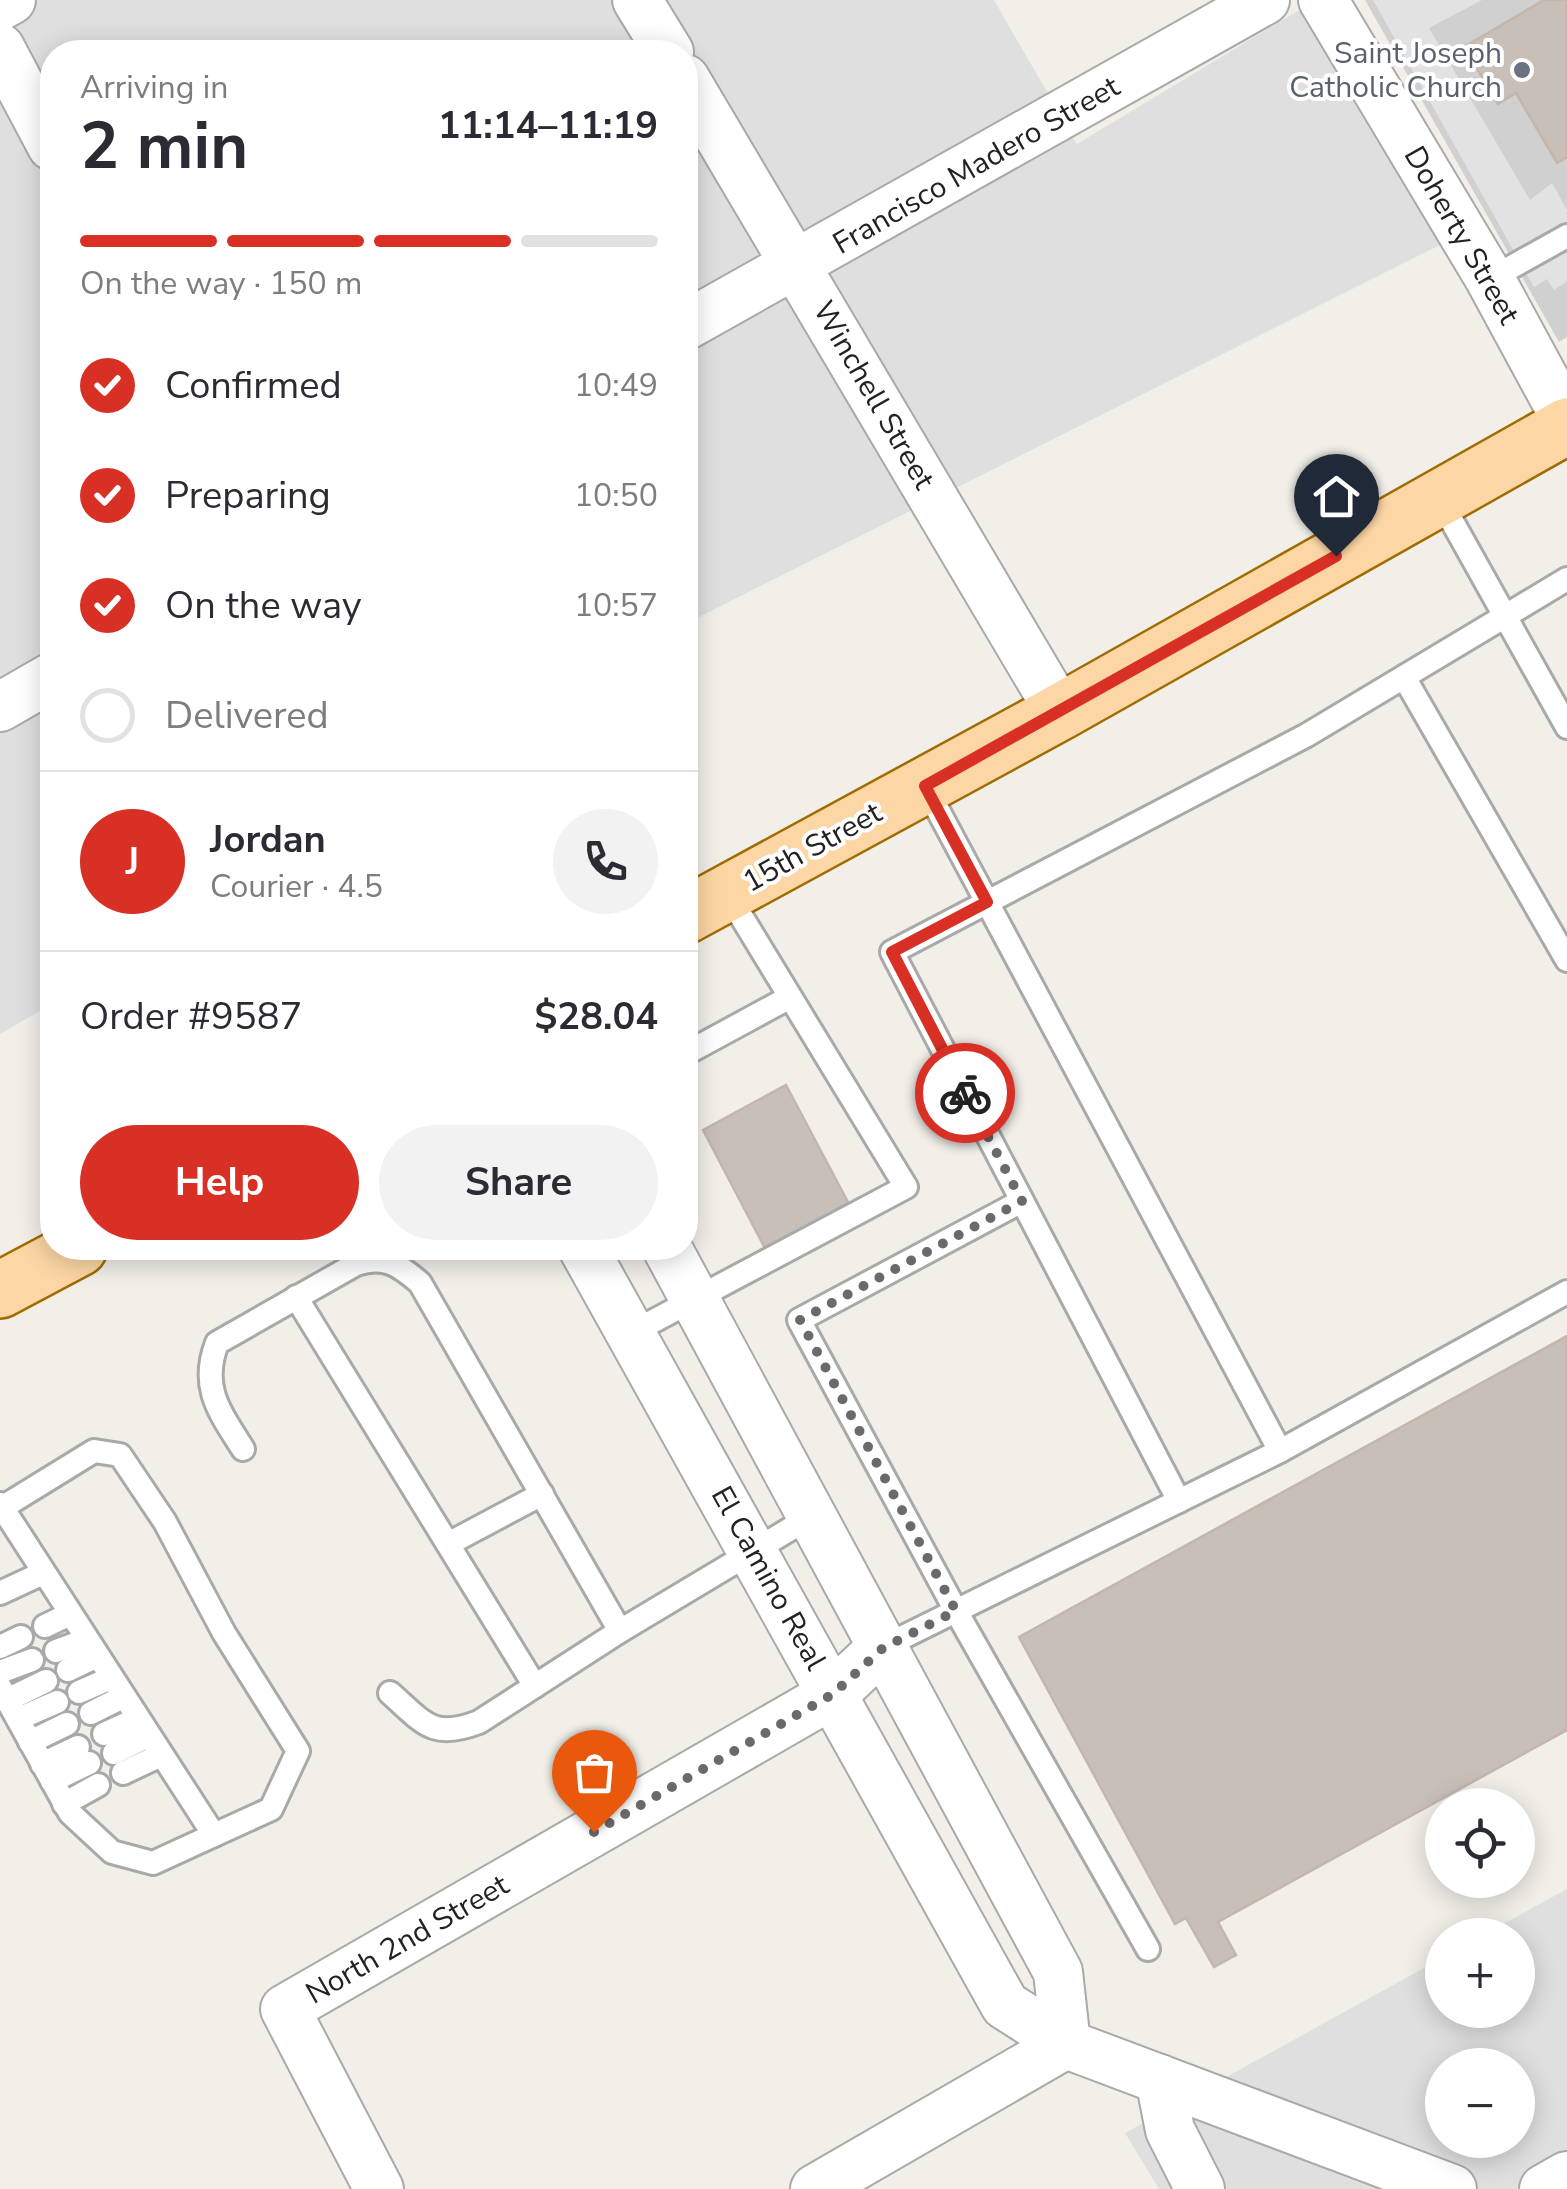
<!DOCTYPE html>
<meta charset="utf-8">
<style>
:root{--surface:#fff;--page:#f2f2f3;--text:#2b2b33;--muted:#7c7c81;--line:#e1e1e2;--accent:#d93025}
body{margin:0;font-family:"Nunito Sans",sans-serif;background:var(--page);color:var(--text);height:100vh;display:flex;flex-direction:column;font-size:38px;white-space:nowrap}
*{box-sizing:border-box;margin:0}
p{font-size:32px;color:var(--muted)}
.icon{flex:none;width:55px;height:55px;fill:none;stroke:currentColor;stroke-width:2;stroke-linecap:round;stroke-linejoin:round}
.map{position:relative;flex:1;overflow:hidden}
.panel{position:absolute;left:40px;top:40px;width:658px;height:1220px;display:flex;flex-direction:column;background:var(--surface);border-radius:40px;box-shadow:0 5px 25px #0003}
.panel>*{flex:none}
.controls{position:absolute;left:1425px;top:1788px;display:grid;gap:20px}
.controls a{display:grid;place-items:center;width:110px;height:110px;border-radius:50%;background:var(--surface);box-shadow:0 5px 25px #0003;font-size:50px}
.pin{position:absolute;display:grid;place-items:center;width:85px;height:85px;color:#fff;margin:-102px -42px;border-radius:50% 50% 50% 0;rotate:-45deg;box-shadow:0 0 10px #0007}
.pin .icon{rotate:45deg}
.courier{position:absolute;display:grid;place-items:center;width:100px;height:100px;margin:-50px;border:8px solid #d93025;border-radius:50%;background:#fff;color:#222;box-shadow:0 2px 12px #0007}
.summary em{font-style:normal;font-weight:700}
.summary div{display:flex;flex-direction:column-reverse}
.summary{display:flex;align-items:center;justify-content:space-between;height:170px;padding:0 40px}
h1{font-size:65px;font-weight:700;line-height:75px}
.bar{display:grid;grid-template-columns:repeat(4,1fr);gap:15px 10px;align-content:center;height:120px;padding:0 40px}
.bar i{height:12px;border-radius:8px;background:var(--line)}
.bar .current{background:var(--accent)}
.bar p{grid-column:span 4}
.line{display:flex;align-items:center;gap:25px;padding:0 40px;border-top:2px solid var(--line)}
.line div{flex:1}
.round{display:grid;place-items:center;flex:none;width:105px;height:105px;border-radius:52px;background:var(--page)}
ol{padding:0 40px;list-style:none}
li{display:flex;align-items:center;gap:30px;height:110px}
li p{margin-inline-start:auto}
li .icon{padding:10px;border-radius:50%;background:var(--accent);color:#fff;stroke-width:4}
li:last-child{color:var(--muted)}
li i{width:55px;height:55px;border:5px solid var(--line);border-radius:50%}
.action{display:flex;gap:20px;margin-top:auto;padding:20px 40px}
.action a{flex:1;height:115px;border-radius:60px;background:var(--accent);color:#fff;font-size:40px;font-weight:700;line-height:115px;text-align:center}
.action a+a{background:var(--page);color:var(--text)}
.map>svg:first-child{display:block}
.residential{fill:#e0dfdf;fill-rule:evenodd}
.religious{fill:#d0d0d0}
.parking{fill:#e2e2e2}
.building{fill:#c7bfb8;stroke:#c4b6ab;stroke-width:2.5}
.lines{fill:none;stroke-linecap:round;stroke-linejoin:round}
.service-casing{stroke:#a9a9a9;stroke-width:28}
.minor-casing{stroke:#a9a9a9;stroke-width:52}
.primary-casing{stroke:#a06b00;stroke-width:60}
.service{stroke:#fff;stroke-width:22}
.minor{stroke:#fff;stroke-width:48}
.primary{stroke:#fcd6a4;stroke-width:55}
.done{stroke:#6b6a68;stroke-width:10;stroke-dasharray:0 18}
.route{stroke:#d93025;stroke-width:12}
.worship-dot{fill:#6b7280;stroke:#fff;stroke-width:4}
.labels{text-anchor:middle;stroke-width:8;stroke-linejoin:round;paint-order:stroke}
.worship-label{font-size:30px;fill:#5b616d;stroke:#fff;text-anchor:end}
.street-label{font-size:30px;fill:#222;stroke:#fff}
</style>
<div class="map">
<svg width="1567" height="2189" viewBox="0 0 1567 2189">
<rect width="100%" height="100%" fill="#f2efe9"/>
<!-- residential -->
<g class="residential">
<path d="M0,0H994L1077,144L1301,9L1444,243L685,624V52H52V1004L0,1034Z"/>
<path d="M1567,1889V2189H1159L1125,2133L1442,1958V2010H1518V1935H1483ZM1442,2065H1518V2140H1442Z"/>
</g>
<!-- religious -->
<path class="religious" d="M1365,0H1567V337L1559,342Z"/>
<!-- parking -->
<path class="parking" d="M1373,0H1482L1429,28L1530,200L1552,183L1567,210V281L1554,290L1547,279L1534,287Z"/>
<!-- building -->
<g class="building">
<path d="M1544,0H1567V157L1557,163L1516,93L1498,104L1464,47Z"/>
<path d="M786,1085L850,1206L766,1250L703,1130Z"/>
<path d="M1567,1336V1730L1218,1922L1236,1955L1214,1967L1186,1918L1175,1924L1019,1637Z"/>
</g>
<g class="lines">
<!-- service casing -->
<g class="service-casing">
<g id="service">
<path d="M1490,279L1567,236"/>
<path d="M1439,498L1567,727"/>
<path d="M1404,677L1567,960"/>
<path d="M685,1054L790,997"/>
<path d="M1022,1201L799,1320L956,1611L1148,1949"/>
<path d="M296,1297L535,1686"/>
<path d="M631,1333L906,1187L727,893"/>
<path d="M243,1449C219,1411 200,1387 217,1343L356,1264C385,1255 398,1264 420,1283L620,1631"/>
<path d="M1280,1451L1567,1292"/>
<path d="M1179,1501L892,952L1307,735L1567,579"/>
<path d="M0,1504L214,1835L153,1863L112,1852L70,1813L0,1687"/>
<path d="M0,1509L94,1451L120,1455L165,1522L224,1633L298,1751L271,1809L214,1835"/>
<path d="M448,1544L542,1494"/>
<path d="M0,1593L43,1573"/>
<path d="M45,1626L70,1614"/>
<path d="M0,1647L21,1637"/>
<path d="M883,1647L1280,1451L925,786"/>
<path d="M56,1651L86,1640"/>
<path d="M68,1670L97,1656"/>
<path d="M0,1672L32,1660"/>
<path d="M79,1692L111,1678"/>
<path d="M390,1693C424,1723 432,1740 479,1722L620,1631L812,1516"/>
<path d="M7,1700L46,1681"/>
<path d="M91,1713L123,1697"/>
<path d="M18,1719L57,1702"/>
<path d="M104,1734L137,1719"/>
<path d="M30,1742L67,1724"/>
<path d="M114,1753L148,1736"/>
<path d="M42,1764L78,1747"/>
<path d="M123,1773L161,1755"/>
<path d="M52,1781L89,1763"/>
<path d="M64,1804L98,1785"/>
</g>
</g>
<!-- minor casing -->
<g class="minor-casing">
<g id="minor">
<path d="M637,0L669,52"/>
<path d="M1323,0L1490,279L1567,421"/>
<path d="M0,6L11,0"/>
<path d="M0,48L52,146"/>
<path d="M685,79L1060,712"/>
<path d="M685,326L1265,0"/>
<path d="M0,707L52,677"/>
<path d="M583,1248L1005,2005L1066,2044L1452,2189"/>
<path d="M667,1248L1058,1972L1066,2044"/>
<path d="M1160,2079L1170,2130L1200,2189"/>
<path d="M379,2189L285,2009L833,1694L883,1647"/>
<path d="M815,2189L1066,2044"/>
<path d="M1544,2189L1567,2176"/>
</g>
</g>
<!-- primary casing -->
<g class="primary-casing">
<g id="primary">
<path d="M685,916L1060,712L1567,426"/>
<path d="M0,1290L79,1248"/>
</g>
</g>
<!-- service -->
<use href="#service" class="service"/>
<!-- minor -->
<use href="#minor" class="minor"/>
<!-- primary -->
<use href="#primary" class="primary"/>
</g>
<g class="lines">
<!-- done -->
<path class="done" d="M594,1832L833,1694L883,1648L956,1611L800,1320L1022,1201L965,1093"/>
<!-- route -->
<path class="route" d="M965,1093L892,952L987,902L925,786L1336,556"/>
</g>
<!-- markers -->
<circle class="worship-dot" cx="1522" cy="70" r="10"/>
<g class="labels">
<!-- worship labels -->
<g class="worship-label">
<text x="1502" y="63">Saint Joseph<tspan x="1502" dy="34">Catholic Church</tspan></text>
</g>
<!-- street labels -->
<g class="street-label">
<text transform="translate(976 165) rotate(-30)" y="10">Francisco Madero Street</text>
<text transform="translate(1462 235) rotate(60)" y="10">Doherty Street</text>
<text transform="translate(874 395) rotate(60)" y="10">Winchell Street</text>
<text transform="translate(812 847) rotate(-29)" y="10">15th Street</text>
<text transform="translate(769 1578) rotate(61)" y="10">El Camino Real</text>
<text transform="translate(407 1939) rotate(-30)" y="10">North 2nd Street</text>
</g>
</g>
</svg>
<div class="controls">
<a><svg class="icon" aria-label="locate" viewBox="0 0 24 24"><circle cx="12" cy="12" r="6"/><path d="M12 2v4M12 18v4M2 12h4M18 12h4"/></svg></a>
<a>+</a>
<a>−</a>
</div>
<div class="pin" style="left:594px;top:1832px;background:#ea580c"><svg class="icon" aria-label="bag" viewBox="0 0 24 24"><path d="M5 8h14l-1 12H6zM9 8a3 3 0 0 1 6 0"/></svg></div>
<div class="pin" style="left:1336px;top:556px;background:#1f2937"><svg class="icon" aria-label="home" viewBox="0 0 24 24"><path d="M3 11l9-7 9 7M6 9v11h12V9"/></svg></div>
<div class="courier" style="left:965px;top:1093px"><svg class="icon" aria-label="bike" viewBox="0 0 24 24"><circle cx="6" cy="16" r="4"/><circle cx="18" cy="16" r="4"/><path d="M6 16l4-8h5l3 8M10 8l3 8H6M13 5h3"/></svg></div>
<section class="panel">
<div class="summary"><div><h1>2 min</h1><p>Arriving in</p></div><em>11:14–11:19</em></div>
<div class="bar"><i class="current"></i><i class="current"></i><i class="current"></i><i></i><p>On the way · 150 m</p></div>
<ol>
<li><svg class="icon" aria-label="check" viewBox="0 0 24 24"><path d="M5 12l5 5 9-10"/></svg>Confirmed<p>10:49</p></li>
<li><svg class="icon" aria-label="check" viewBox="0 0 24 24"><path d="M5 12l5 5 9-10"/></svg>Preparing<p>10:50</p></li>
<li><svg class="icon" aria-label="check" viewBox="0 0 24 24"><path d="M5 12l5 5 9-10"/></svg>On the way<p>10:57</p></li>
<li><i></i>Delivered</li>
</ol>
<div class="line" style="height:180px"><b class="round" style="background:var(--accent);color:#fff">J</b><div><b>Jordan</b><p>Courier · 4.5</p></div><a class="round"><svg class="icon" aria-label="phone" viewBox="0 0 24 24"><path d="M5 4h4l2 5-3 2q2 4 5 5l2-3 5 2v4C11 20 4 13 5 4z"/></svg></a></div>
<div class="line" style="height:130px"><div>Order #9587</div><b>$28.04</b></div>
<div class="action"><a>Help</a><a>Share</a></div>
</section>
</div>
